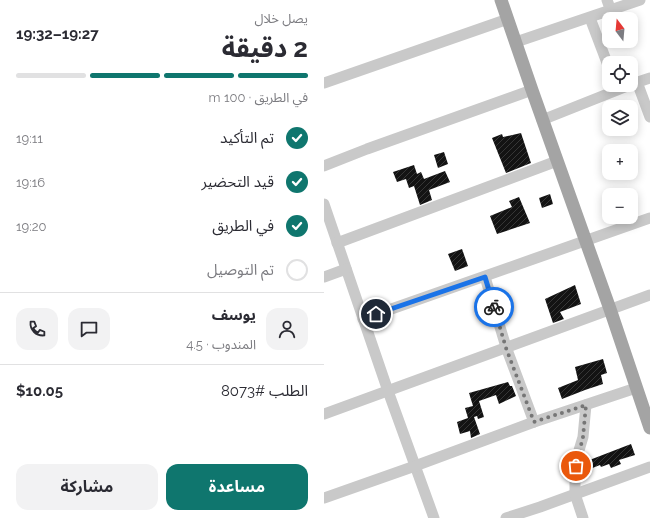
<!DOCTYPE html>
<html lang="ar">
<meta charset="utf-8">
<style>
:root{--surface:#fff;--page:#f2f2f3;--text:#2b2b33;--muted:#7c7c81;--line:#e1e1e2;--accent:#0f766e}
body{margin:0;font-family:Raleway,"Noto Sans Arabic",sans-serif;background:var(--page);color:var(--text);direction:rtl;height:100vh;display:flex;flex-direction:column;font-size:15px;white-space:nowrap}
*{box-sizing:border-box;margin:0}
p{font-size:13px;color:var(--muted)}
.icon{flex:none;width:22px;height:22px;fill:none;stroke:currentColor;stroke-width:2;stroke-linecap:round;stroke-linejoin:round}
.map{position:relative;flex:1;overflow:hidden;direction:ltr}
.side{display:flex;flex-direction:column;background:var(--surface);width:324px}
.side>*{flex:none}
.needle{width:26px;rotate:344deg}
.controls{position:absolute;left:278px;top:12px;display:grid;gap:8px}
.controls a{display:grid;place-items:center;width:36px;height:36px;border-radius:8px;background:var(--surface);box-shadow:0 2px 10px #0003;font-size:20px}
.pin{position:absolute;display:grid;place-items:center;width:34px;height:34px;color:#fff;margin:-17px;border:2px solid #fff;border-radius:50%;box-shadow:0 1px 4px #0007}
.courier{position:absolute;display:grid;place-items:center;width:40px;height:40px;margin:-20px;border:3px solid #1a73e8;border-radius:50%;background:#fff;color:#222;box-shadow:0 1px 5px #0007}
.overview em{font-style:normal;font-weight:700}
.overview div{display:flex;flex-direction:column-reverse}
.overview{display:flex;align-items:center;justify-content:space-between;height:68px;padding:0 16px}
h1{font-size:26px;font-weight:700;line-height:30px}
.bar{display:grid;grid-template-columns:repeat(4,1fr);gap:6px 4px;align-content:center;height:48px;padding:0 16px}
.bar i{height:5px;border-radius:3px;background:var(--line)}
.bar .active{background:var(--accent)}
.bar p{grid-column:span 4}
.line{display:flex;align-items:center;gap:10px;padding:0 16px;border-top:1px solid var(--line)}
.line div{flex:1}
.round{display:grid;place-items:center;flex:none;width:42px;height:42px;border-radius:12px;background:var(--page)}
ol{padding:0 16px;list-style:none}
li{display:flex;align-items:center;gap:12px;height:44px}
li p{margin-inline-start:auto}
li .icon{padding:4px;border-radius:50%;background:var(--accent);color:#fff;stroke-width:4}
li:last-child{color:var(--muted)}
li i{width:22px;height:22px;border:2px solid var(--line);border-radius:50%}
.action{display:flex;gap:8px;margin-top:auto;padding:8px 16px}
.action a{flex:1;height:46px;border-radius:12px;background:var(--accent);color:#fff;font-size:16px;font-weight:700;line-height:46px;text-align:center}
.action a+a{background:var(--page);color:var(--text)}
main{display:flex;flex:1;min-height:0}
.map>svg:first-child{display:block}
.building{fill:url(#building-hatch)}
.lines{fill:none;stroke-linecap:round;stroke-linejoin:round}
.minor{stroke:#c9c9c9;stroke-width:11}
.major{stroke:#a4a4a4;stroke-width:13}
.done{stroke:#767676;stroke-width:4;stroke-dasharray:0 7.2}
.route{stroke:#1a73e8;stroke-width:5}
</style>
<main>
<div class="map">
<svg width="326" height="518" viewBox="0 0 326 518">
<defs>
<pattern id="building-hatch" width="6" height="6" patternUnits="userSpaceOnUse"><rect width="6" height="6" fill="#131313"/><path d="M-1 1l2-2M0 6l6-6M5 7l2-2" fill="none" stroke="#363636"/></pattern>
</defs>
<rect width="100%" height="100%" fill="#fff"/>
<!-- building -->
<g class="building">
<path d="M197,133L207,163L182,173L168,138L178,134L179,137Z"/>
<path d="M120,152L124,164L114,168L110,155Z"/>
<path d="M90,165L93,174L97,172L100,179L121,171L126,182L105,190L108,200L96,205L90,186L85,188L82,179L73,182L69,172Z"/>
<path d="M226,194L229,204L218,208L215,198Z"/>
<path d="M195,197L206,223L173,234L166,216L188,207L185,201Z"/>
<path d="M138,249L144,266L131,271L124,254Z"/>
<path d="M251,285L257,304L236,312L240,319L229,323L221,299Z"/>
<path d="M279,359L283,373L277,375L279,384L261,390L238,399L234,388L254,380L251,367Z"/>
<path d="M184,382L186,386H188L192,396L175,404L172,395L155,401L160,417L154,419L153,416L150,417L156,434L147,438L146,431L136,434L133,422L144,418L141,408L149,406L145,393Z"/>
<path d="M307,444L311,455L295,460L297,464L287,468L285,464L277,467L276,465L266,469L263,461Z"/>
</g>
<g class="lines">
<!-- minor -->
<g class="minor">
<path d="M283,0L287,11"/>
<path d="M266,18L285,68"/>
<path d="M192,42L316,0"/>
<path d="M313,82L326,117"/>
<path d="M0,83L184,19"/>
<path d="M308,84L326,78"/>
<path d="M218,120L306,85"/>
<path d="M0,166L43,149L208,90"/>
<path d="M0,204L64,391L110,518"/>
<path d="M13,243L233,161"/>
<path d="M0,277L22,269"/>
<path d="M161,277L182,347L210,422"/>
<path d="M39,319L326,218"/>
<path d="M0,414L326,295"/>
<path d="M0,498L91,466L210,422L312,388"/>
<path d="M182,518L216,507L326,467"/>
<path d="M259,518L251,494V475L253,457L259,437L262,405"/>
</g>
<!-- major -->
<path class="major" d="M177,0L208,90L286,309L326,428"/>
</g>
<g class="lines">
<!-- done -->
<path class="done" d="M170,307L182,348L210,422L262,405L259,437L252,466"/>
<!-- route -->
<path class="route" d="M52,314L161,277L170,307"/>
</g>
</svg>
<div class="controls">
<a><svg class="needle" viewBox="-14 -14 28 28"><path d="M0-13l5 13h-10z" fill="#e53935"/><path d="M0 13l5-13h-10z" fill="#7c7c81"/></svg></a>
<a><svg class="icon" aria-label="locate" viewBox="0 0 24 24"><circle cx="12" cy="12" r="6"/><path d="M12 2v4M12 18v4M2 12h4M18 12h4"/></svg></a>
<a><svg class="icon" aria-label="layers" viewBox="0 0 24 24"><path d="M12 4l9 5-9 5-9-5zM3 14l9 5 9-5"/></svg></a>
<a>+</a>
<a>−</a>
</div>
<div class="pin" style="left:252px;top:466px;background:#ea580c"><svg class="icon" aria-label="bag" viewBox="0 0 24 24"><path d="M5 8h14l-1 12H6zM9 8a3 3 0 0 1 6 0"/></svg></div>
<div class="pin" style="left:52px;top:314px;background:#1f2937"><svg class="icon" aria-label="home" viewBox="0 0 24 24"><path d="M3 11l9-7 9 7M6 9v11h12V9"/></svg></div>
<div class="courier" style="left:170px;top:307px"><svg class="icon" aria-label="bike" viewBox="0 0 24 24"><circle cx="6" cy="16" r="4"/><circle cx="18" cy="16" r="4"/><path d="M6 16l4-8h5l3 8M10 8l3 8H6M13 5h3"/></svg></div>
</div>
<section class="side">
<div class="overview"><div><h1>2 دقيقة</h1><p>يصل خلال</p></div><em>19:27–19:32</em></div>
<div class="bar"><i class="active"></i><i class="active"></i><i class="active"></i><i></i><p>في الطريق · 100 m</p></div>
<ol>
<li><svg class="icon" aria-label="check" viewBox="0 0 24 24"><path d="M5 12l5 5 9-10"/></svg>تم التأكيد<p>19:11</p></li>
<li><svg class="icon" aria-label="check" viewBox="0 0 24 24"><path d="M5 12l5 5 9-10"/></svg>قيد التحضير<p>19:16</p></li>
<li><svg class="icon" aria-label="check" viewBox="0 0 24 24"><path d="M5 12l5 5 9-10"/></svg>في الطريق<p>19:20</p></li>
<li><i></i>تم التوصيل</li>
</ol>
<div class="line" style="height:72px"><a class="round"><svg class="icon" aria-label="person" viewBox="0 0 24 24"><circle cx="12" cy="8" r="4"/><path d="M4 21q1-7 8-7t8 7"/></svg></a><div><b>يوسف</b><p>المندوب · 4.5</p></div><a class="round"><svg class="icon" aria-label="chat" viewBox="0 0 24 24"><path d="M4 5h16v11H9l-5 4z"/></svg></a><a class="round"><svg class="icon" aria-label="phone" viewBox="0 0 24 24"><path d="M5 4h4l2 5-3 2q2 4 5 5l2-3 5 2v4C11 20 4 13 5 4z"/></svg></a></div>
<div class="line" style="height:52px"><div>الطلب #8073</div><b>$10.05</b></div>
<div class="action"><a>مساعدة</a><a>مشاركة</a></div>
</section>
</main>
